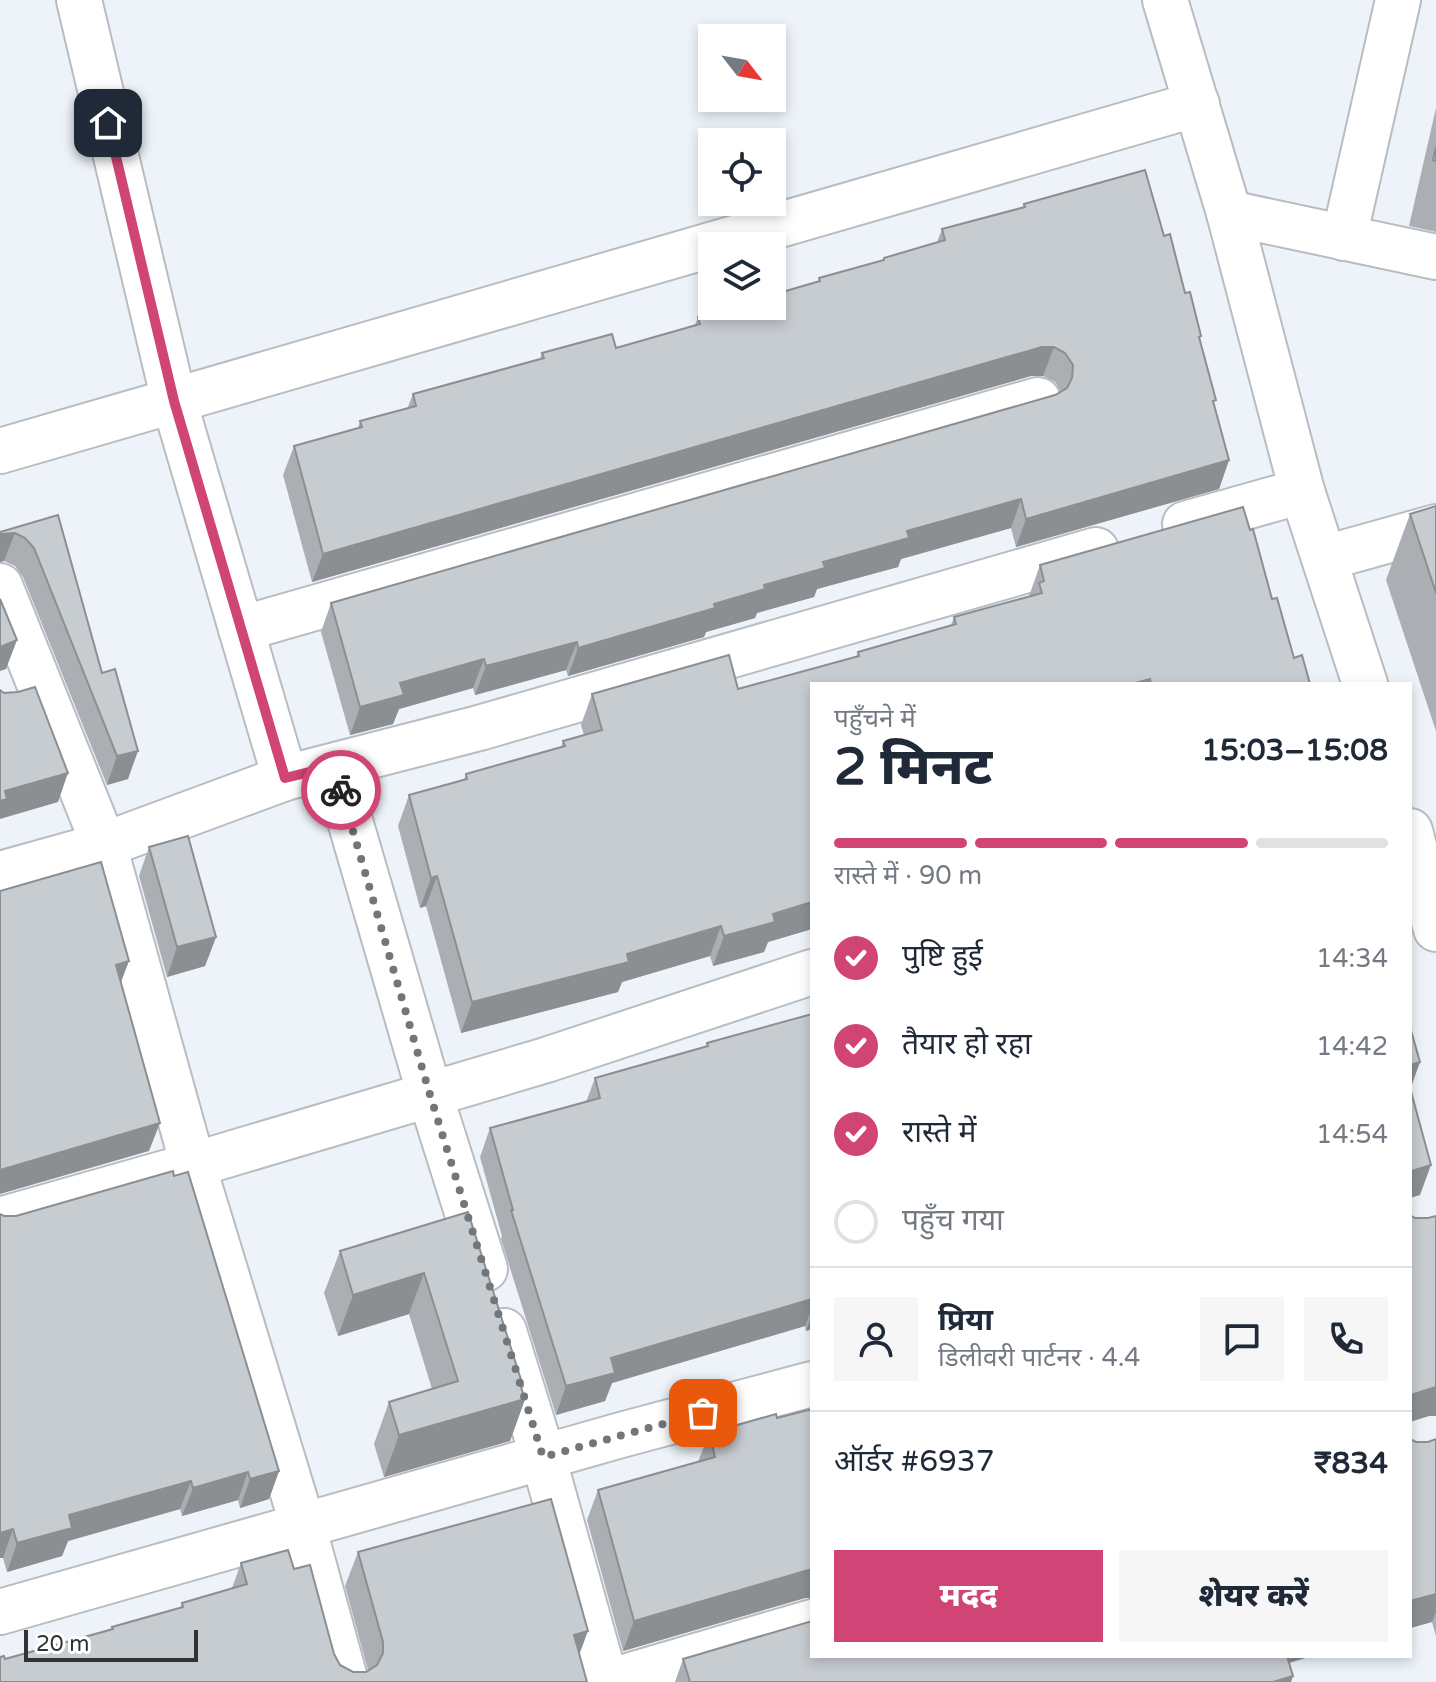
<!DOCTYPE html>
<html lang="hi">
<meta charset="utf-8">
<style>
:root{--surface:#fff;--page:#f6f6f7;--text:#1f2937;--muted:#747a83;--line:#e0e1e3;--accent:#d14476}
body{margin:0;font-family:"Varela Round","Noto Sans Devanagari",sans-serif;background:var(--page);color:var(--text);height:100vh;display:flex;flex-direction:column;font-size:30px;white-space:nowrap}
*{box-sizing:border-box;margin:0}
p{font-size:26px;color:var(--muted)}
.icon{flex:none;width:44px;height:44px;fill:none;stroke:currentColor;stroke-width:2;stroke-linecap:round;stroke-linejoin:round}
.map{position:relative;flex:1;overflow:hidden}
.details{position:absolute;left:810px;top:682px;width:602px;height:976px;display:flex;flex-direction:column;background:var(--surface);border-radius:0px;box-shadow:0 4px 12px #0003}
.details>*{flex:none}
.needle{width:52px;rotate:121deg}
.fabs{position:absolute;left:698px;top:24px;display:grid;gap:16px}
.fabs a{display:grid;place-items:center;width:88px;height:88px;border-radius:0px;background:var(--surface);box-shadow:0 4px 12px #0003;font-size:40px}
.scale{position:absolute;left:24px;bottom:20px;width:174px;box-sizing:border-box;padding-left:8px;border:4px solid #303335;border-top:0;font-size:22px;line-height:28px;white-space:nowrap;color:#303335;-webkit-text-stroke:6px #fff;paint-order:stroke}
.pin{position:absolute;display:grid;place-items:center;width:68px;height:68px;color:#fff;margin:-34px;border-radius:16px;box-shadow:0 4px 12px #0006}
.courier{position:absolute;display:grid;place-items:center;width:80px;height:80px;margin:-40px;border:6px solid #d14476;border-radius:50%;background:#fff;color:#222;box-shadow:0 2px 10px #0007}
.headline em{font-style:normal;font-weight:800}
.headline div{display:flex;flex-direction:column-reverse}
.headline{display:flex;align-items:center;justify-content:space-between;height:136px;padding:0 24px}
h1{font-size:52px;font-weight:800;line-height:60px}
.bar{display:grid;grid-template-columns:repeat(4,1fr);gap:12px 8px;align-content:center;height:96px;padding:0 24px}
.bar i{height:10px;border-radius:6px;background:var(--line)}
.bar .active{background:var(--accent)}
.bar p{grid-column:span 4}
.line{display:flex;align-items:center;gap:20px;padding:0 24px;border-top:2px solid var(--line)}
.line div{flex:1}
.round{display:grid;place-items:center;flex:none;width:84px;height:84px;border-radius:0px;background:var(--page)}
ol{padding:0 24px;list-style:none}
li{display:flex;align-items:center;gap:24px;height:88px}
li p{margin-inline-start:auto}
li .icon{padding:8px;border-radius:50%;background:var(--accent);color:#fff;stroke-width:4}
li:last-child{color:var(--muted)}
li i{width:44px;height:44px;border:4px solid var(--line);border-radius:50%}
.button{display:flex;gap:16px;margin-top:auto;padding:16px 24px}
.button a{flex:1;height:92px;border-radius:0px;background:var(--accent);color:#fff;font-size:32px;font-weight:800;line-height:92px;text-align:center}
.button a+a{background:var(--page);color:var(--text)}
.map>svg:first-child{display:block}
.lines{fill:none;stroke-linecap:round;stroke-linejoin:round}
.minor-casing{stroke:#b8bdc2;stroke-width:48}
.minor{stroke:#fff;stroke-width:44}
.wall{fill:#abafb4}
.shaded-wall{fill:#8b8f92}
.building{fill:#c7ccd1;stroke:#8b8f92;stroke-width:2}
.done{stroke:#727679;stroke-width:8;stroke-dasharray:0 14.4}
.route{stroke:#d14476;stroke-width:10}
</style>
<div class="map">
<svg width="1436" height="1682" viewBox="0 0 1436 1682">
<rect width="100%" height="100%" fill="#edf3f8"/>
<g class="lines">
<!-- minor casing -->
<g class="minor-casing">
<g id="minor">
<path d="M79,0L174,401L285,778"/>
<path d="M1165,0L1229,213L1302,491L1365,684"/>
<path d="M1229,213L1436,257"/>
<path d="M1344,238L1398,0"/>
<path d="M0,451L1197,104"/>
<path d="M1185,524L1302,491"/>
<path d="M1325,558L1436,527"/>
<path d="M0,586L104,845L193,1165L303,1526L346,1682"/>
<path d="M241,629L1038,400"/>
<path d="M334,766L430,1095L485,1269"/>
<path d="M1410,831L1436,929"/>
<path d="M0,874L104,845L285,778L479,728L1096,550"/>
<path d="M0,1220L193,1165L546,1060L812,972"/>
<path d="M504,1331L543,1457L606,1682"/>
<path d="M0,1612L621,1435L812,1384"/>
<path d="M607,1682L812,1622"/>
</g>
</g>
<!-- minor -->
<use href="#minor" class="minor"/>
</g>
<!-- wall -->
<g class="wall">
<path d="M1436,108V232L1409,226Z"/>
<path d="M1024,204L1164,236L1185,293L1200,339L1214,407L1229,460L1219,489L1016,547L1011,528L901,559L898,567L817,589L814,597L757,613L755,618L706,632L704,637L568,676L566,670L475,695L473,688L399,709L393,724L350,735L321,632L331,603L1055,395L1061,392L1055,382L1043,376H1031L312,582L283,475L294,446L358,428L360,421L407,409L413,394L540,359L542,353L616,348L695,325L698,317L818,282L819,278L883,260L884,258L937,242L942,229L1022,208Z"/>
<path d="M1436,506V731L1386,580L1410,514Z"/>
<path d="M58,515L128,779L107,785L23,577L15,566L4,561L0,562V532Z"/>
<path d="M1250,530L1272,599L1294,658L1310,684H812V929L768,942L764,952L713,966L710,956L622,982L618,992L461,1033L426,906L420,908L398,826L409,795L464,780L466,774L561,747L563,741L584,735L581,725L592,694L738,689L856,657L858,652L951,625L954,617L1029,596L1040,565Z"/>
<path d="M149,847L216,937L205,966L167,977L139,876Z"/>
<path d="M812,1014V1329L806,1331L805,1326L612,1383L605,1401L556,1415L501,1239L502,1236L480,1157L490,1128L586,1102L595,1078L706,1047L707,1043Z"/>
<path d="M468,1212L525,1399L510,1441L384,1477L374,1444L389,1402L432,1389L409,1314L338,1336L324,1293L340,1251Z"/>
<path d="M0,1214L279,1471L269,1499L240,1508L238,1500L182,1516L180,1509L68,1541L62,1556L7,1572L3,1558H0Z"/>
<path d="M777,1418L812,1598H805L623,1651L587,1520L598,1490L698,1462L709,1433Z"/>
<path d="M1410,1439L1416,1442H1428L1436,1439V1636L1432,1622L1410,1628Z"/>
<path d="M358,1552L579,1655L587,1682L5,1659L111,1629L112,1627L180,1608L182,1603L232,1588L241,1563L294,1569L340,1665L353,1672H366L368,1670L345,1586Z"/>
<path d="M812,1656H1312L1289,1663L1293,1676L1291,1682H675L683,1659Z"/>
</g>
<!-- shaded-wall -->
<g class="shaded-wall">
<path d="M1042,347H1054L1043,376H1031L312,582L323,554Z"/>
<path d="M1229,460L1219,489L1016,547L1026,519Z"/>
<path d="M1021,499L1011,528L901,559L898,567L817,589L814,597L757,613L755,618L706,632L704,637L568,676L578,648L714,604L823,562L907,531Z"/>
<path d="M15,533L4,561L0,562V536L2,534Z"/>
<path d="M17,640L6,669L0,671V647Z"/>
<path d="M577,642L566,670L475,695L486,666Z"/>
<path d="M484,659L473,688L399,709L393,724L350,735L360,707L400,683Z"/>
<path d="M1150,679L1148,684H1132Z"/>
<path d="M138,751L128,779L107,785L117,756Z"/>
<path d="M68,773L58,802L0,819V801L5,791Z"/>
<path d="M437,876L426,906L420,908L431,878Z"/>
<path d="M812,902V929L768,942L764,952L713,966L724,936L773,914Z"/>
<path d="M721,926L710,956L622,982L618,992L461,1033L472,1002L627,954Z"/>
<path d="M216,937L205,966L167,977L177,947Z"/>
<path d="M129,961L118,990L116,965Z"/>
<path d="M1420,1062L1410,1090V1065Z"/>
<path d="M160,1123L149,1151L0,1194V1170L3,1168Z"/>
<path d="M1431,1165L1420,1195L1410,1198V1172L1415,1170Z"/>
<path d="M424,1273L409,1314L338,1336L353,1295Z"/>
<path d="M812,1299V1307L805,1326L612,1383L605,1401L556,1415L566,1386L611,1358Z"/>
<path d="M812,1315V1329L806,1331Z"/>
<path d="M523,1386L518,1401L525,1399L510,1441L384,1477L399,1435Z"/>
<path d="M1436,1387V1416H1429L1410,1422V1396L1414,1394Z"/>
<path d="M279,1471L269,1499L240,1508L250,1479Z"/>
<path d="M248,1472L238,1500L182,1516L193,1488Z"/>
<path d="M191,1481L180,1509L68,1541L62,1556L7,1572L17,1543L69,1515Z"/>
<path d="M13,1529L3,1558H0V1533Z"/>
<path d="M812,1569V1598H805L623,1651L634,1621Z"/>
<path d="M1436,1594V1612L1432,1622L1410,1628V1601Z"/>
<path d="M588,1631L575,1666L574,1635Z"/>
<path d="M1275,1656H1312L1271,1668Z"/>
<path d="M1293,1676L1291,1682H1273Z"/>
</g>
<!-- building -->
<g class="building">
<path d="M1436,147V161L1433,160Z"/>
<path d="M1145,170L1164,236L1170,234L1185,293L1190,292L1201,336L1199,337L1216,400L1213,401L1229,460L1026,519L1021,499L907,531L909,538L823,562L825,568L764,585L765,589L714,604L715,608L578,648L577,642L486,666L484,659L400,683L404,695L360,707L331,603L1055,395L1067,388L1072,378L1073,365L1065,353L1054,347H1042L323,554L294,446L362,427L360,421L416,406L413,394L544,358L542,353L612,334L616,348L700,324L698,317L735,306H772V295L820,281L819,278L884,260V258L945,240L942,229L1025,207L1024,204Z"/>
<path d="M1436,506V593L1410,514Z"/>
<path d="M1243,507L1250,530L1253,529L1272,599L1277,598L1294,658L1302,655L1310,684H1151L1150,679L1132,684H812V902L773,914L775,922L724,936L721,926L627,954L629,962L472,1002L437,876L431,878L409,795L467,779L466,774L565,746L563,741L602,730L592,694L729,655L738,689L859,656L858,652L956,624L954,617L1042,593L1039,583L1044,581L1040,565Z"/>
<path d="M58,515L102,673L115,669L138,751L117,756L34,548L25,538L15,533L2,534L0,536V532Z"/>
<path d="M0,599L17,640L0,647Z"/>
<path d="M35,687L68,773L5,791L7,799L0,801V690L4,693L18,692Z"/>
<path d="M188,836L216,937L177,947L149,847Z"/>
<path d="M101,862L129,961L116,965L160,1123L0,1170V891Z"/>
<path d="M812,1014V1299L611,1358L615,1373L566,1386L511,1210H513L490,1128L600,1098L595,1078L708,1046L707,1043Z"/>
<path d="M1410,1027L1420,1062L1410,1065Z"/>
<path d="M1410,1088L1431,1165L1415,1170L1410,1172Z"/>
<path d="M173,1171L174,1176L188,1172L279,1471L250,1479L248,1472L193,1488L191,1481L69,1515L72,1528L17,1543L13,1529L0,1533V1214L4,1216H16Z"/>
<path d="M468,1212L523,1386L521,1387L525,1399L399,1435L389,1402L458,1381L424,1273L353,1295L340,1251Z"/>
<path d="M1410,1215L1415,1218H1428L1436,1216V1387L1414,1394L1410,1396Z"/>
<path d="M812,1409V1569L634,1621L598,1490L715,1457L709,1433L776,1414L777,1418Z"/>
<path d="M1410,1439L1416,1442H1428L1436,1439V1594L1410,1601Z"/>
<path d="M551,1499L588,1631L574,1635L587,1682H0V1657L4,1656L5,1659L113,1629L112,1627L183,1607L182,1603L247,1584L241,1563L288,1550L294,1569L310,1565L334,1654L340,1665L353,1672H366L377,1665L383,1653V1642L358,1552Z"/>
<path d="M812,1621V1656H1287L1293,1676L1273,1682H690L683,1659Z"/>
</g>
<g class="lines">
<!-- done -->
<path class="done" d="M341,790L430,1095L543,1457L703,1413"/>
<!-- route -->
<path class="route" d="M108,123L174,401L285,778L334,766L341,790"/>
</g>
</svg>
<div class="fabs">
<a><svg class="needle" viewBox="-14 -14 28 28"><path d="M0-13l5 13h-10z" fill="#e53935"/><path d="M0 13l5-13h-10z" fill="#747a83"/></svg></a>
<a><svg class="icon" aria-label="locate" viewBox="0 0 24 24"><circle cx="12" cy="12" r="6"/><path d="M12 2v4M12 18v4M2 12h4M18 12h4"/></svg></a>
<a><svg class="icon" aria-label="layers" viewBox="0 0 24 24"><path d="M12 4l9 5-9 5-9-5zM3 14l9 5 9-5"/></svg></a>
</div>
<div class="scale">20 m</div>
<div class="pin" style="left:703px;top:1413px;background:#ea580c"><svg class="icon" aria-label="bag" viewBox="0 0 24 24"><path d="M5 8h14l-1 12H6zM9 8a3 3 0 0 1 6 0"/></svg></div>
<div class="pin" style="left:108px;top:123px;background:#1f2937"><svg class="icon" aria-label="home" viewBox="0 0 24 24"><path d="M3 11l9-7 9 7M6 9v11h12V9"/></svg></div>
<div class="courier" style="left:341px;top:790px"><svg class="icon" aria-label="bike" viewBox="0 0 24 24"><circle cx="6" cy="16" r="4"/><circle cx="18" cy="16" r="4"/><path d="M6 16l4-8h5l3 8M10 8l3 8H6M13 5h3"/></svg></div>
<section class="details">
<div class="headline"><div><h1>2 मिनट</h1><p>पहुँचने में</p></div><em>15:03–15:08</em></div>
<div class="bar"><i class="active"></i><i class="active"></i><i class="active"></i><i></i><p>रास्ते में · 90 m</p></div>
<ol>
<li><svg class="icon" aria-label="check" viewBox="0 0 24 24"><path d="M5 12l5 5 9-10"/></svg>पुष्टि हुई<p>14:34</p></li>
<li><svg class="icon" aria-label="check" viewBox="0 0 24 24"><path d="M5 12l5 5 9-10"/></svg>तैयार हो रहा<p>14:42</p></li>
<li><svg class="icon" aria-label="check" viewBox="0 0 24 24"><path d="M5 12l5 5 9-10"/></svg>रास्ते में<p>14:54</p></li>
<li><i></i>पहुँच गया</li>
</ol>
<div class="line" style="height:144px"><a class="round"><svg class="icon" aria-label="person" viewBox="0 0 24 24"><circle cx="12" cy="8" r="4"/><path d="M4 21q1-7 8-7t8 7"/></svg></a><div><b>प्रिया</b><p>डिलीवरी पार्टनर · 4.4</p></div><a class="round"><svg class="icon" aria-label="chat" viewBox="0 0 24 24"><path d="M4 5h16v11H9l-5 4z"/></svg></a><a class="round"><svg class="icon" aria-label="phone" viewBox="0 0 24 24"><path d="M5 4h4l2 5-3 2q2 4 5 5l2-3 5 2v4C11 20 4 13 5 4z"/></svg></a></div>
<div class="line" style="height:104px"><div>ऑर्डर #6937</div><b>₹834</b></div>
<div class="button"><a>मदद</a><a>शेयर करें</a></div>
</section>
</div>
